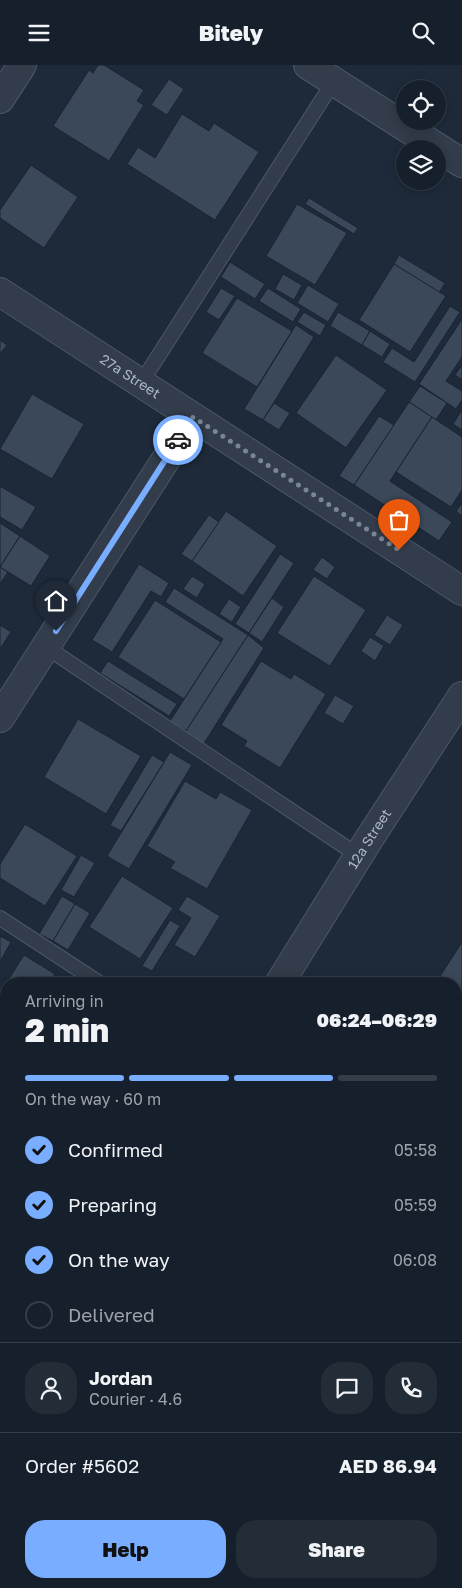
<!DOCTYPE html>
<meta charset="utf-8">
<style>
:root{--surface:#16202c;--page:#232d38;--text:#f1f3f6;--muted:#9ea3a9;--line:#353e48;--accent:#79adff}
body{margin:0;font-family:"Golos Text",sans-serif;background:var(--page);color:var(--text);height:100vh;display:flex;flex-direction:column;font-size:19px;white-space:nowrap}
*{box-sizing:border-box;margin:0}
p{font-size:16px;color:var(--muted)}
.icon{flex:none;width:28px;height:28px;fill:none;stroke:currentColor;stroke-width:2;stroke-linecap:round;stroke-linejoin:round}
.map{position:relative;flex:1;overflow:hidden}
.panel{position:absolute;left:0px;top:912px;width:462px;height:611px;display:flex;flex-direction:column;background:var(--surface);border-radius:20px 20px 0 0;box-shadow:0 2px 12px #0003,0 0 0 1px var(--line)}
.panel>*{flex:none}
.tools{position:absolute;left:396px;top:15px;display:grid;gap:10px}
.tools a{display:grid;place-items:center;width:50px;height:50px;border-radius:50%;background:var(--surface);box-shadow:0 2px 12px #0003,0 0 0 1px var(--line);font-size:25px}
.pin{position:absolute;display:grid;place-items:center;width:42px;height:42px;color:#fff;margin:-51px -21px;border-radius:50% 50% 50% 0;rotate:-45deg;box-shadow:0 0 5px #0007}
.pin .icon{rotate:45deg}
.courier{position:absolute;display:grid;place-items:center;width:50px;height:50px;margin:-25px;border:4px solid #79adff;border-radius:50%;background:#fff;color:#222;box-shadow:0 1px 6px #0007}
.summary em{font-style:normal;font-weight:800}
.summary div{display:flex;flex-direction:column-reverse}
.summary{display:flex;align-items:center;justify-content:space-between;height:85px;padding:0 25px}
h1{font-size:32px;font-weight:800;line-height:38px}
.bar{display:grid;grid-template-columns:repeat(4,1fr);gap:8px 5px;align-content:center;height:60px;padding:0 25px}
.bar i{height:6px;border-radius:4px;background:var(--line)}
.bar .selected{background:var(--accent)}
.bar p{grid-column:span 4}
.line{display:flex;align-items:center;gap:12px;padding:0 25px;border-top:1px solid var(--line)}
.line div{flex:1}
.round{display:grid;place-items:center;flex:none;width:52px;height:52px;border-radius:20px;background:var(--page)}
ol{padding:0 25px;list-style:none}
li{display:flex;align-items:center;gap:15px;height:55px}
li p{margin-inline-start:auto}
li .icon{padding:5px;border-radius:50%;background:var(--accent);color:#111;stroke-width:4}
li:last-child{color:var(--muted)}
li i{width:28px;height:28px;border:2px solid var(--line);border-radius:50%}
.action{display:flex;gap:10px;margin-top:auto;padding:10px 25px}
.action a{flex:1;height:58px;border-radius:20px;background:var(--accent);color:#111;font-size:20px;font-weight:800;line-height:58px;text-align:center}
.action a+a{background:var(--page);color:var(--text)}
header{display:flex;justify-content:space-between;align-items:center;height:65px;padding:0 25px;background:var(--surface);font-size:22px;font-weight:800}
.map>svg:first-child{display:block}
.building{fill:#3a485a;stroke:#1a2331}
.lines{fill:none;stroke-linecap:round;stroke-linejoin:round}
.service-casing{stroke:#4d5765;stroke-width:16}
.minor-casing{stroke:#4d5765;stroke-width:30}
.service{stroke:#323c4a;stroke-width:14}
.minor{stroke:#323c4a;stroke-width:28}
.done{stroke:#7a8696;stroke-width:5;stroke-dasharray:0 9}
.route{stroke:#79adff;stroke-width:6}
.labels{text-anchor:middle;stroke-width:4;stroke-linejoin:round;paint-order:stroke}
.street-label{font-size:14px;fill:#acb7c7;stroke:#18212e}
</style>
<header><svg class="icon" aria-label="menu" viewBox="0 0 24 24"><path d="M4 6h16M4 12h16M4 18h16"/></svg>Bitely<svg class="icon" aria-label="search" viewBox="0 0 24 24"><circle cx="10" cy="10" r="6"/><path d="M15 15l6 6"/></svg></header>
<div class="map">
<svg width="462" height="1523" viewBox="0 0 462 1523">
<rect width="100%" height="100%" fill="#1e2a3a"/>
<!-- building -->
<g class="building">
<path d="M98,0H104L144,25L137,36L144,40L109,96L53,61L89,5L93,8Z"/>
<path d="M169,14L184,24L167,50L151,40Z"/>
<path d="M182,49L209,66L214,58L259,87L215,155L127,99L138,82L155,93Z"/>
<path d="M31,100L78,132L44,183L0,153V145Z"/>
<path d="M309,133L358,163L354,169L305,139Z"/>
<path d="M297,139L347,168L315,220L266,191Z"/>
<path d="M399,190L445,218L439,228L394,199Z"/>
<path d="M230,197L265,219L255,234L221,212Z"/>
<path d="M394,199L446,231L410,287L359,255Z"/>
<path d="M283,209L302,220L294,235L275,224Z"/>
<path d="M308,220L339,239L328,257L297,238Z"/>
<path d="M221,223L235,231L219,255L206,247Z"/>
<path d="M268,223L301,244L293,257L259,236Z"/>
<path d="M237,233L292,266L257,322L202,288Z"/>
<path d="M450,241L460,247L415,317L383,297L392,283L414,297Z"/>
<path d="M304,247L326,260L320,271L297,257Z"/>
<path d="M338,247L370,266L362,280L330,261Z"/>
<path d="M462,254V292L446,316L462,326V335L456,344L419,319Z"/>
<path d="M296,260L314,272L263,355L244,344Z"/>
<path d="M370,266L390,279L382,292L362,280Z"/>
<path d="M0,275L7,280L0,289Z"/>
<path d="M336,290L387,325L346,383L296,348Z"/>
<path d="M462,300V315L455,310Z"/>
<path d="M420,321L447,338L436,355L409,337Z"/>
<path d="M32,329L84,359L52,414L0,384Z"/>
<path d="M409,337L432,352L390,416L452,457L439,476L354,420Z"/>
<path d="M274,338L290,348L279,365L263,355Z"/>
<path d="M462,345V365L453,359Z"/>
<path d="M379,351L394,360L354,420L339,411Z"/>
<path d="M432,352L462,372V425L451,442L396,407Z"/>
<path d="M0,421L36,442L22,465L0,452Z"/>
<path d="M462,438V451L456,446Z"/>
<path d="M226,446L277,481L243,531L192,496Z"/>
<path d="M209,450L219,457L192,496L181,489Z"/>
<path d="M0,458L20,471L0,502L8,507L0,519Z"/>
<path d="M20,471L50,491L31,521L0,502Z"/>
<path d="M280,489L294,498L249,568L235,559Z"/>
<path d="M322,492L335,502L327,514L313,505Z"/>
<path d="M139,499L169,518L161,532L151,526L112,587L92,575Z"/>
<path d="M192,511L205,519L197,533L183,524Z"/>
<path d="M314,511L366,545L330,601L277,568Z"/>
<path d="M174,523L248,570L186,666L170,656L223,574L165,537Z"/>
<path d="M272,533L284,542L262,577L249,568Z"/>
<path d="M229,534L241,542L232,557L219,549Z"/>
<path d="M155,535L221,577L184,634L118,592Z"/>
<path d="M387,550L403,560L390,580L374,570Z"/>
<path d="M0,560L11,567L0,584Z"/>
<path d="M248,570L264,583L203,680L185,668L186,666Z"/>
<path d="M370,572L384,581L375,596L361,586Z"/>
<path d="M108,596L177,639L169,651L100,608Z"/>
<path d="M261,596L291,614L294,609L326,629L280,703L244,681L247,676L221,660Z"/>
<path d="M335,630L354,641L343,659L324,648Z"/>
<path d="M78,654L141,691L106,749L44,712Z"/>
<path d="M170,687L192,700L129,804L107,791Z"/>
<path d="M152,690L164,697L121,766L110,760Z"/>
<path d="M185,716L216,734L220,727L252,745L207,824L170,803L175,797L147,781Z"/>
<path d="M25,759L77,791L45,841L0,813V799Z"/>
<path d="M81,790L95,798L74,832L61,825Z"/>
<path d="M122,811L173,843L140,894L89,862Z"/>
<path d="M62,831L75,839L53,876L39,869Z"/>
<path d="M187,831L220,851L195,892L174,880L191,853L178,845Z"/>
<path d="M75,839L90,848L68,885L53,876Z"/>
<path d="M170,855L180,861L152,906L142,901Z"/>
<path d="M0,871L11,877L0,897Z"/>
<path d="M462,877V952L456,960V919H435Z"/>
<path d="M24,890L55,909L49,919H6V966L0,962V928Z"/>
<path d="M0,966L6,970V974L0,984Z"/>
<path d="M0,997L6,1001V1016L5,1019L0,1016Z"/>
<path d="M456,1018L462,1022V1063L456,1059Z"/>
<path d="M0,1051L6,1055V1108L0,1118Z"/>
<path d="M456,1083L462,1087V1108L456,1104Z"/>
<path d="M1,1120L6,1123V1155L0,1151Z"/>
<path d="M0,1159L6,1163V1193L0,1189Z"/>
<path d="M0,1189L6,1193V1198L0,1208Z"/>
<path d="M456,1216L462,1220V1250L456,1246Z"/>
<path d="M6,1226V1244L0,1240V1236Z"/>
<path d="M0,1248L6,1252V1277L0,1273Z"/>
<path d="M0,1279L6,1282L1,1294H0Z"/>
<path d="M6,1502V1518H31L39,1523H0V1512Z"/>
<path d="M118,1518H203L204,1523H117Z"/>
<path d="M359,1518H386L383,1523H356Z"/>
<path d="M386,1518H406L415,1523H383Z"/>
</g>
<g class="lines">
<!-- service casing -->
<g class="service-casing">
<g id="service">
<path d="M141,318L334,16"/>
<path d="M46,582L359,791"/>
<path d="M0,853L101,919"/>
<path d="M456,1157L462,1161"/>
<path d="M0,1302L6,1306"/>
</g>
</g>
<!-- minor casing -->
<g class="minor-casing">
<g id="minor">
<path d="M308,0L462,98"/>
<path d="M0,34L22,0"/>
<path id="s1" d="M0,227L462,526"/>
<path d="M0,653L193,352"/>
<path id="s2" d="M279,919L369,774L462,631"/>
<path d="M0,1359L6,1349"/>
<path d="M456,1433L462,1436"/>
<path d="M314,1523L318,1518"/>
</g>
</g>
<!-- service -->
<use href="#service" class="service"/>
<!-- minor -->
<use href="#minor" class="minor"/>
</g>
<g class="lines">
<!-- done -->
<path class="done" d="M178,375L193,352L399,485"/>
<!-- route -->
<path class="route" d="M56,566L178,375"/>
</g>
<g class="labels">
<!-- street labels -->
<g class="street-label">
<text dy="5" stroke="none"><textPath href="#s1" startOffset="155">27a Street</textPath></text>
<text dy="5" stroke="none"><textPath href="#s2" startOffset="171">12a Street</textPath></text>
</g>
</g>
</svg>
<div class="tools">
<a><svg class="icon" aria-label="locate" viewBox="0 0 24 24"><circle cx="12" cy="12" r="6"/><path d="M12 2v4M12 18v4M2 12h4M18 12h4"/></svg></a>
<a><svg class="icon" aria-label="layers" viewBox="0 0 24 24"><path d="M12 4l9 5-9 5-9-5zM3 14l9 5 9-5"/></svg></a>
</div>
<div class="pin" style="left:399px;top:485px;background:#ea580c"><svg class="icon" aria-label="bag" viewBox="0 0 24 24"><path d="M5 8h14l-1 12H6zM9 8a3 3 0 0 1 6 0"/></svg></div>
<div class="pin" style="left:56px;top:566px;background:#1f2937"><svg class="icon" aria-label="home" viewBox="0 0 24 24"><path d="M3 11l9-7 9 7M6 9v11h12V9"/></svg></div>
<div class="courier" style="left:178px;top:375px"><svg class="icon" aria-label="car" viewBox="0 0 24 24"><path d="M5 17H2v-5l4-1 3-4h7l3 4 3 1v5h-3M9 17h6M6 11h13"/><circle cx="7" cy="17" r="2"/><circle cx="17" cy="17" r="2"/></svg></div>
<section class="panel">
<div class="summary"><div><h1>2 min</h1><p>Arriving in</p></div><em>06:24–06:29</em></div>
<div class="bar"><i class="selected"></i><i class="selected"></i><i class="selected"></i><i></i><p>On the way · 60 m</p></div>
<ol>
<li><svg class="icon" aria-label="check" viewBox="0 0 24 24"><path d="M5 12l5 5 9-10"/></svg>Confirmed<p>05:58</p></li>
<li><svg class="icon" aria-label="check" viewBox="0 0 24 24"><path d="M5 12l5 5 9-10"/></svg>Preparing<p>05:59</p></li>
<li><svg class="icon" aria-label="check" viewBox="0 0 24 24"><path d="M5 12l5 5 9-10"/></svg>On the way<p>06:08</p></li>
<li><i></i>Delivered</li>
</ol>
<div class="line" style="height:90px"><a class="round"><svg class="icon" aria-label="person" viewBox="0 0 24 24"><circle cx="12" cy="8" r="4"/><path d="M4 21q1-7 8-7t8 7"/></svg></a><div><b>Jordan</b><p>Courier · 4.6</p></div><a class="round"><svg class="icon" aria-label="chat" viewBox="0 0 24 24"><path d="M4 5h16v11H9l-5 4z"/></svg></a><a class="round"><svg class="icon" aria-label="phone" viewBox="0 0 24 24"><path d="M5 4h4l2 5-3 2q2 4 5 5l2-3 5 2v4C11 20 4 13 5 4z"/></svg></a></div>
<div class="line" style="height:65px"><div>Order #5602</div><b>AED 86.94</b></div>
<div class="action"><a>Help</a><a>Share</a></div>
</section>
</div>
